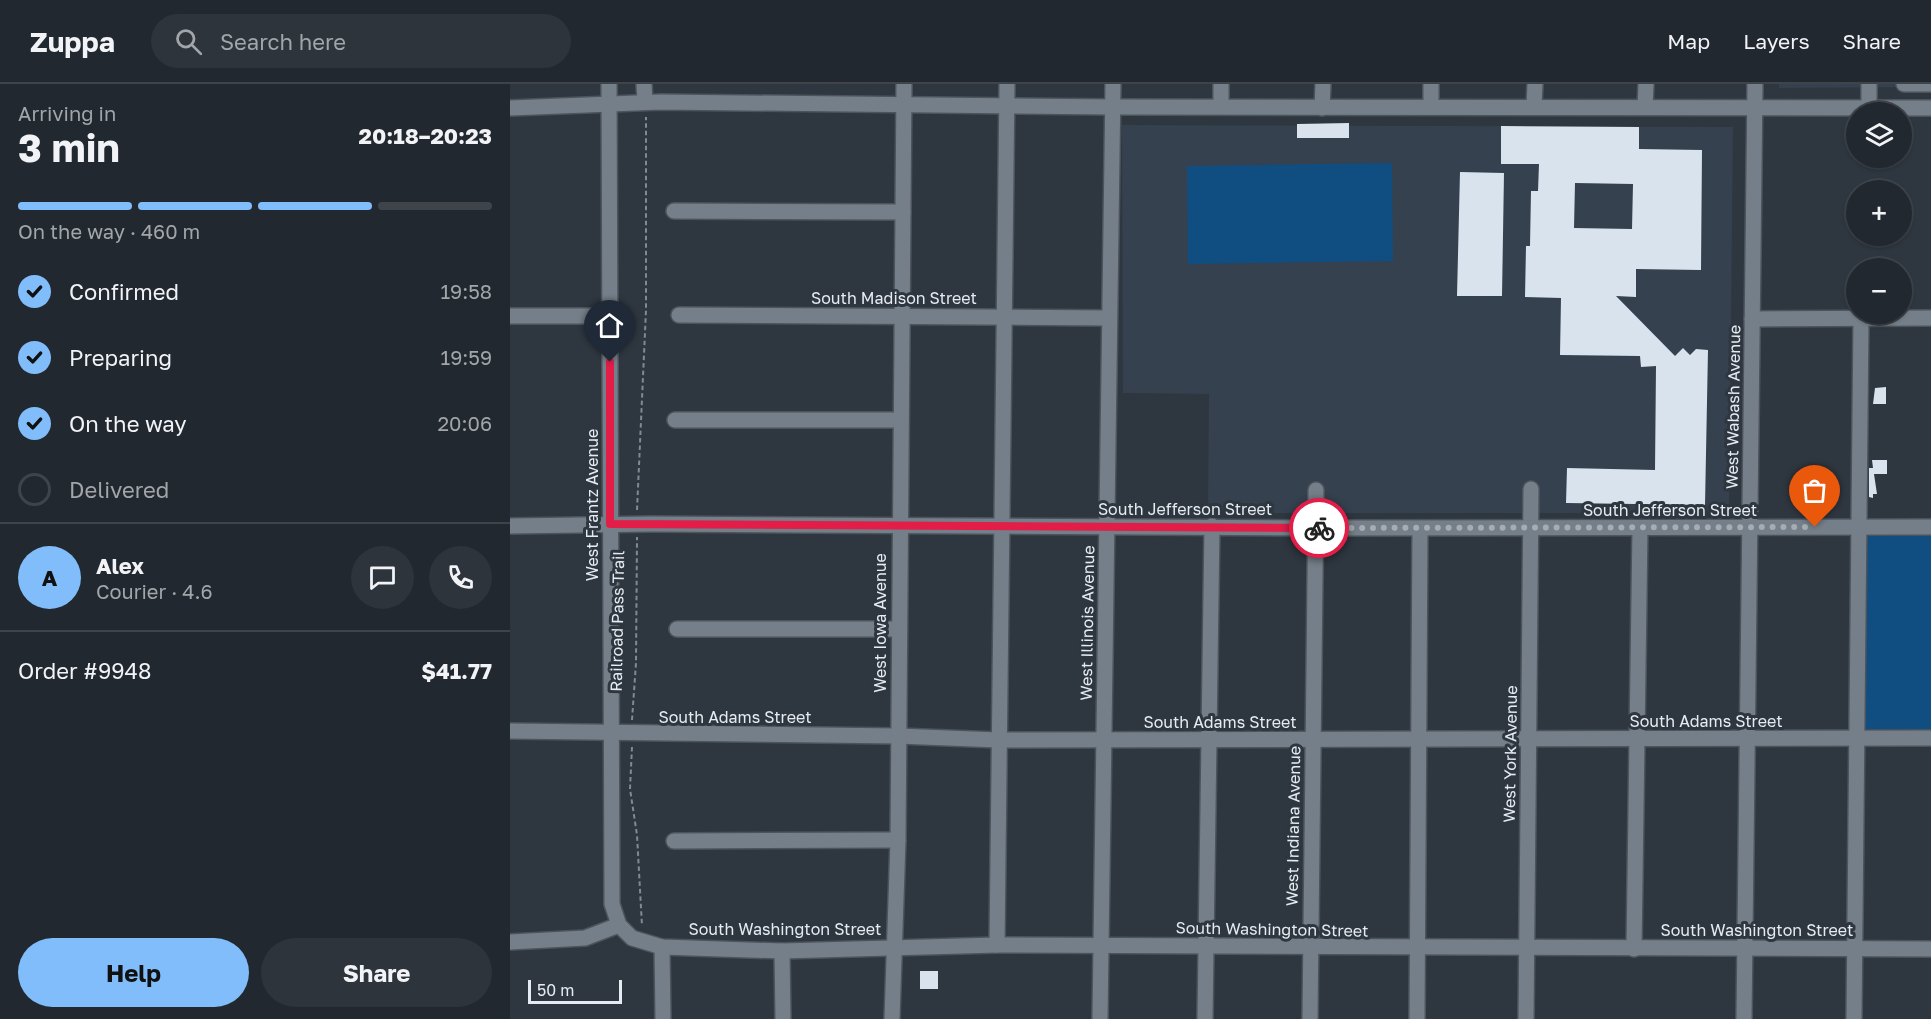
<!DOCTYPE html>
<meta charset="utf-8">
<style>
:root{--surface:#22282f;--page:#2e343b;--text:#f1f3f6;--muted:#a2a6aa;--line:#3f444b;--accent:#80bdfa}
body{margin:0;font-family:"Golos Text",sans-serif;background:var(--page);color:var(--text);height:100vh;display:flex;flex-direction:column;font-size:22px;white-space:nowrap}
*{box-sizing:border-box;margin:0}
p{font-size:20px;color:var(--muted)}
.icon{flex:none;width:33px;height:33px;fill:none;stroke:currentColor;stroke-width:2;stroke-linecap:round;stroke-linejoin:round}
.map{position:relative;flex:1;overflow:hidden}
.drawer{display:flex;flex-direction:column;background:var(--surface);width:510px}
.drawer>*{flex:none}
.buttons{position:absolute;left:1336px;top:18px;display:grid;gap:12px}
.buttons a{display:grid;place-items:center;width:66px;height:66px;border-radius:50%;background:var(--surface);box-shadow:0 2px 4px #0004,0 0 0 2px var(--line);font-size:30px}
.scale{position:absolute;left:18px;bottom:15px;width:94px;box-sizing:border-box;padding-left:6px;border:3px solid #e5ebf1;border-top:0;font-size:16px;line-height:21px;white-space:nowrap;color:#e5ebf1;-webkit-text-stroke:4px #2e363f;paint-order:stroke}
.pin{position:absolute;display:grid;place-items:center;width:51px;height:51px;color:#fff;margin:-62px -26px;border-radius:50% 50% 50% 0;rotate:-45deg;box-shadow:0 0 6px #0007}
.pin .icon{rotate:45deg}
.courier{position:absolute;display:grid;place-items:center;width:60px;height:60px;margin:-30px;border:4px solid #e11d48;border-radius:50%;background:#fff;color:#222;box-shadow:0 2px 8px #0007}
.overview em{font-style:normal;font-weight:700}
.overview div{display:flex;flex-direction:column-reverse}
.overview{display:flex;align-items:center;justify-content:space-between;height:102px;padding:0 18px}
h1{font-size:39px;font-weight:700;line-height:45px}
.bar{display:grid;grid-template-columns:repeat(4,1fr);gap:9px 6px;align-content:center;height:72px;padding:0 18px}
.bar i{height:8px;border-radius:4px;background:var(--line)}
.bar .selected{background:var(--accent)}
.bar p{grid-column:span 4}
.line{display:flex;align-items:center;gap:15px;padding:0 18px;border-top:2px solid var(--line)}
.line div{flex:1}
.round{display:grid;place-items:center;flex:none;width:63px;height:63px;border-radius:32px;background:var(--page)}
ol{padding:0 18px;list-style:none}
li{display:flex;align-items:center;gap:18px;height:66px}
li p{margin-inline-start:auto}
li .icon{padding:6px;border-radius:50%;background:var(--accent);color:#111;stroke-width:4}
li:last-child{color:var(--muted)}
li i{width:33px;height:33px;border:3px solid var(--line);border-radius:50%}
.cta{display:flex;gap:12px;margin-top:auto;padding:12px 18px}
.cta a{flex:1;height:69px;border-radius:36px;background:var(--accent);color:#111;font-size:24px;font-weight:700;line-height:69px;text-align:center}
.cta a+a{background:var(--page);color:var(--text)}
header{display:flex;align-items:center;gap:36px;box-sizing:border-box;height:84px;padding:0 30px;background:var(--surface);border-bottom:2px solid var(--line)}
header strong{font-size:28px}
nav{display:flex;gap:33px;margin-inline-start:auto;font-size:21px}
.search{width:420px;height:54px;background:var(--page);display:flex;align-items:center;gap:15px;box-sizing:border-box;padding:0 21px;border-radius:33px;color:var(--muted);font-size:22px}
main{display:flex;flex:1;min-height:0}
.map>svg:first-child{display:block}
.built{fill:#35414f}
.green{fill:#104e81}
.building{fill:#d8e3ee;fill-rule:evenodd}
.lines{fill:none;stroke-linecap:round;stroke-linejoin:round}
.minor-casing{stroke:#4c535b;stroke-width:18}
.path{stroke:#828991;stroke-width:2;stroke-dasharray:4.5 3;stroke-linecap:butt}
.minor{stroke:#757f89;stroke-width:15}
.done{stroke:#a5acb3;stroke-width:6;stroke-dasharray:0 10.8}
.route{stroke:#e11d48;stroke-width:8}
.labels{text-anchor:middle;stroke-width:6;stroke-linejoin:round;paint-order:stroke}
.street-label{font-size:16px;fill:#e5ebf1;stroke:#2e363f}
</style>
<header>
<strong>Zuppa</strong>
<div class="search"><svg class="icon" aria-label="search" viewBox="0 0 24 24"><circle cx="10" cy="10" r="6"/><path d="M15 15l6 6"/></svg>Search here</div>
<nav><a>Map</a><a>Layers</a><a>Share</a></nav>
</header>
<main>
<section class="drawer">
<div class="overview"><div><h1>3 min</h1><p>Arriving in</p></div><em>20:18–20:23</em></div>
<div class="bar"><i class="selected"></i><i class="selected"></i><i class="selected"></i><i></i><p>On the way · 460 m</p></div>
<ol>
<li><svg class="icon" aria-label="check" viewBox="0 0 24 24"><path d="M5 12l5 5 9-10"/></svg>Confirmed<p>19:58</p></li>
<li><svg class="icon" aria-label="check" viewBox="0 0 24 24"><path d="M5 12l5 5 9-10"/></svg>Preparing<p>19:59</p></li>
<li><svg class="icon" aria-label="check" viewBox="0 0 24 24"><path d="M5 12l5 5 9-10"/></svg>On the way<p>20:06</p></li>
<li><i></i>Delivered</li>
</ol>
<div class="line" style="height:108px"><b class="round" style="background:var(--accent);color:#111">A</b><div><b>Alex</b><p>Courier · 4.6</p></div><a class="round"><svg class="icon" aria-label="chat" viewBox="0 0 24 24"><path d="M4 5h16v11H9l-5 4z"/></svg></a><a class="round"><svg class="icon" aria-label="phone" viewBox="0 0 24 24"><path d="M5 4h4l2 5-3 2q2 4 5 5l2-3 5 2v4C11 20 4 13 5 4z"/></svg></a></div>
<div class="line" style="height:78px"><div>Order #9948</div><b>$41.77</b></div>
<div class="cta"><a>Help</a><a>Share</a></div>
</section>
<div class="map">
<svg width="1421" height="935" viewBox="0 0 1421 935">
<rect width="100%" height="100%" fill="#2e363f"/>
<!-- built -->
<g class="built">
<path d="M1269,0H1421V3L1269,4Z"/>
<path d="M612,41L1223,43L1219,429H698L699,310L613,309Z"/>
</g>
<!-- green -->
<g class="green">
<path d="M882,79L883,177L678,180L677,82Z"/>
<path d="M1354,450L1421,451V646L1350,645Z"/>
</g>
<!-- building -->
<g class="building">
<path d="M839,39V54H787V40Z"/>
<path d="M991,42L1129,43V65L1192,66L1191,186L1126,185V213L1106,212L1165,272L1173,264L1180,271L1186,265L1198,266L1195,421L1056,419L1057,384L1145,386L1146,282L1131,283L1130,272L1050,271L1051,214L1015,213L1016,162H1020L1021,107H1028L1029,80H991ZM1065,99L1123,100L1122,145L1064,144Z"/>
<path d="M950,88L994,89L992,212H947Z"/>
<path d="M1376,303V320H1363L1365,304Z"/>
<path d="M1362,376H1377V390H1364L1367,410H1363V414L1359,413V384H1363Z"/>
<rect x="410" y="887" width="18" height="18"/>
</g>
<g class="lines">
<!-- minor casing -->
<g class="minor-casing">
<g id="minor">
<path d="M99,0L102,820L109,841L122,854L152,863L272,867L487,861L1421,865"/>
<path d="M134,0L135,18"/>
<path d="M921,0V23"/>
<path d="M1359,0V24"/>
<path d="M1394,0H1421"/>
<path d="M711,22V0"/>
<path d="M1024,22L1025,0"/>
<path d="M1135,23L1136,0"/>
<path d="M0,24L151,18L603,23L1421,24"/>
<path d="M812,24L813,0"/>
<path d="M164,127L393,128"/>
<path d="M169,231L598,234"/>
<path d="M0,232H100"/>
<path d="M1242,235L1421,234"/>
<path d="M165,336H389"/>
<path d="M0,442L141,440L806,444L1421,443"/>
<path d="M167,545H388"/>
<path d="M0,647L388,652L488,656L1421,654"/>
<path d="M164,757L388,756"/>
<path d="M0,858L75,854L109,841"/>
<path d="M487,861L497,0"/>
<path d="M152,863L153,935"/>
<path d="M1124,865L1130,444"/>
<path d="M272,867L273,935"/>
<path d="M382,935L388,756L394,0"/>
<path d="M590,935L603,0"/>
<path d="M695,935L702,442"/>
<path d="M800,935L806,406"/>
<path d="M907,935L910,445"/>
<path d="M1016,935L1021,405"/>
<path d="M1234,935L1245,0"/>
<path d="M1344,935L1351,234"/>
</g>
</g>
<!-- path -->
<g class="path">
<path d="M127,426L136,226V33"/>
<path d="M122,636L126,579L127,453"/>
<path d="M122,663L120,705L127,751L132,842"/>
</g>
<!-- minor -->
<use href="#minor" class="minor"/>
</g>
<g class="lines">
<!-- done -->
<path class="done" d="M809,444L1305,443"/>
<!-- route -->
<path class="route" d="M100,278V440L809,444"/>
</g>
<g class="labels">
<!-- street labels -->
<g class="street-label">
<text x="384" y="220">South Madison Street</text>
<text transform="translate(1223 323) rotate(-89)" y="6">West Wabash Avenue</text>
<text transform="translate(82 421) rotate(-90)" y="6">West Frantz Avenue</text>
<text x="675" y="431">South Jefferson Street</text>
<text x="1160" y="432">South Jefferson Street</text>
<text transform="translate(107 537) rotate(-89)" y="6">Railroad Pass Trail</text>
<text transform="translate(370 539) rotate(-90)" y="6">West Iowa Avenue</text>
<text transform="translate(577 539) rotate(-89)" y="6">West Illinois Avenue</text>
<text x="225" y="639">South Adams Street</text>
<text x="1196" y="643">South Adams Street</text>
<text x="710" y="644">South Adams Street</text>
<text transform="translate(1000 670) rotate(-89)" y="6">West York Avenue</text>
<text transform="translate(783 742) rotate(-89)" y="6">West Indiana Avenue</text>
<text x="275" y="851">South Washington Street</text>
<text transform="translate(762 845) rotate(1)" y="6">South Washington Street</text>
<text x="1247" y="852">South Washington Street</text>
</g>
</g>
</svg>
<div class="buttons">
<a><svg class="icon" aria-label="layers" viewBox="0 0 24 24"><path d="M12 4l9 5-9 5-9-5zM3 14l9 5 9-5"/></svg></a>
<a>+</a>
<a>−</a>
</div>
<div class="scale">50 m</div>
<div class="pin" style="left:1305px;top:443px;background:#ea580c"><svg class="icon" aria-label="bag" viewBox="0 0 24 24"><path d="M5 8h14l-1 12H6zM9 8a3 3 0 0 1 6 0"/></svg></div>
<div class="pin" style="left:100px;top:278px;background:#1f2937"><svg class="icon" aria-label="home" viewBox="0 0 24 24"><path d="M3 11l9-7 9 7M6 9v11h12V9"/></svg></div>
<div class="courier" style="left:809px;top:444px"><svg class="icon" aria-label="bike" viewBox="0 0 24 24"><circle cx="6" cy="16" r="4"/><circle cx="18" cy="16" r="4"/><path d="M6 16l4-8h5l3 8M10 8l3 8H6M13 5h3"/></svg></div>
</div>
</main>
